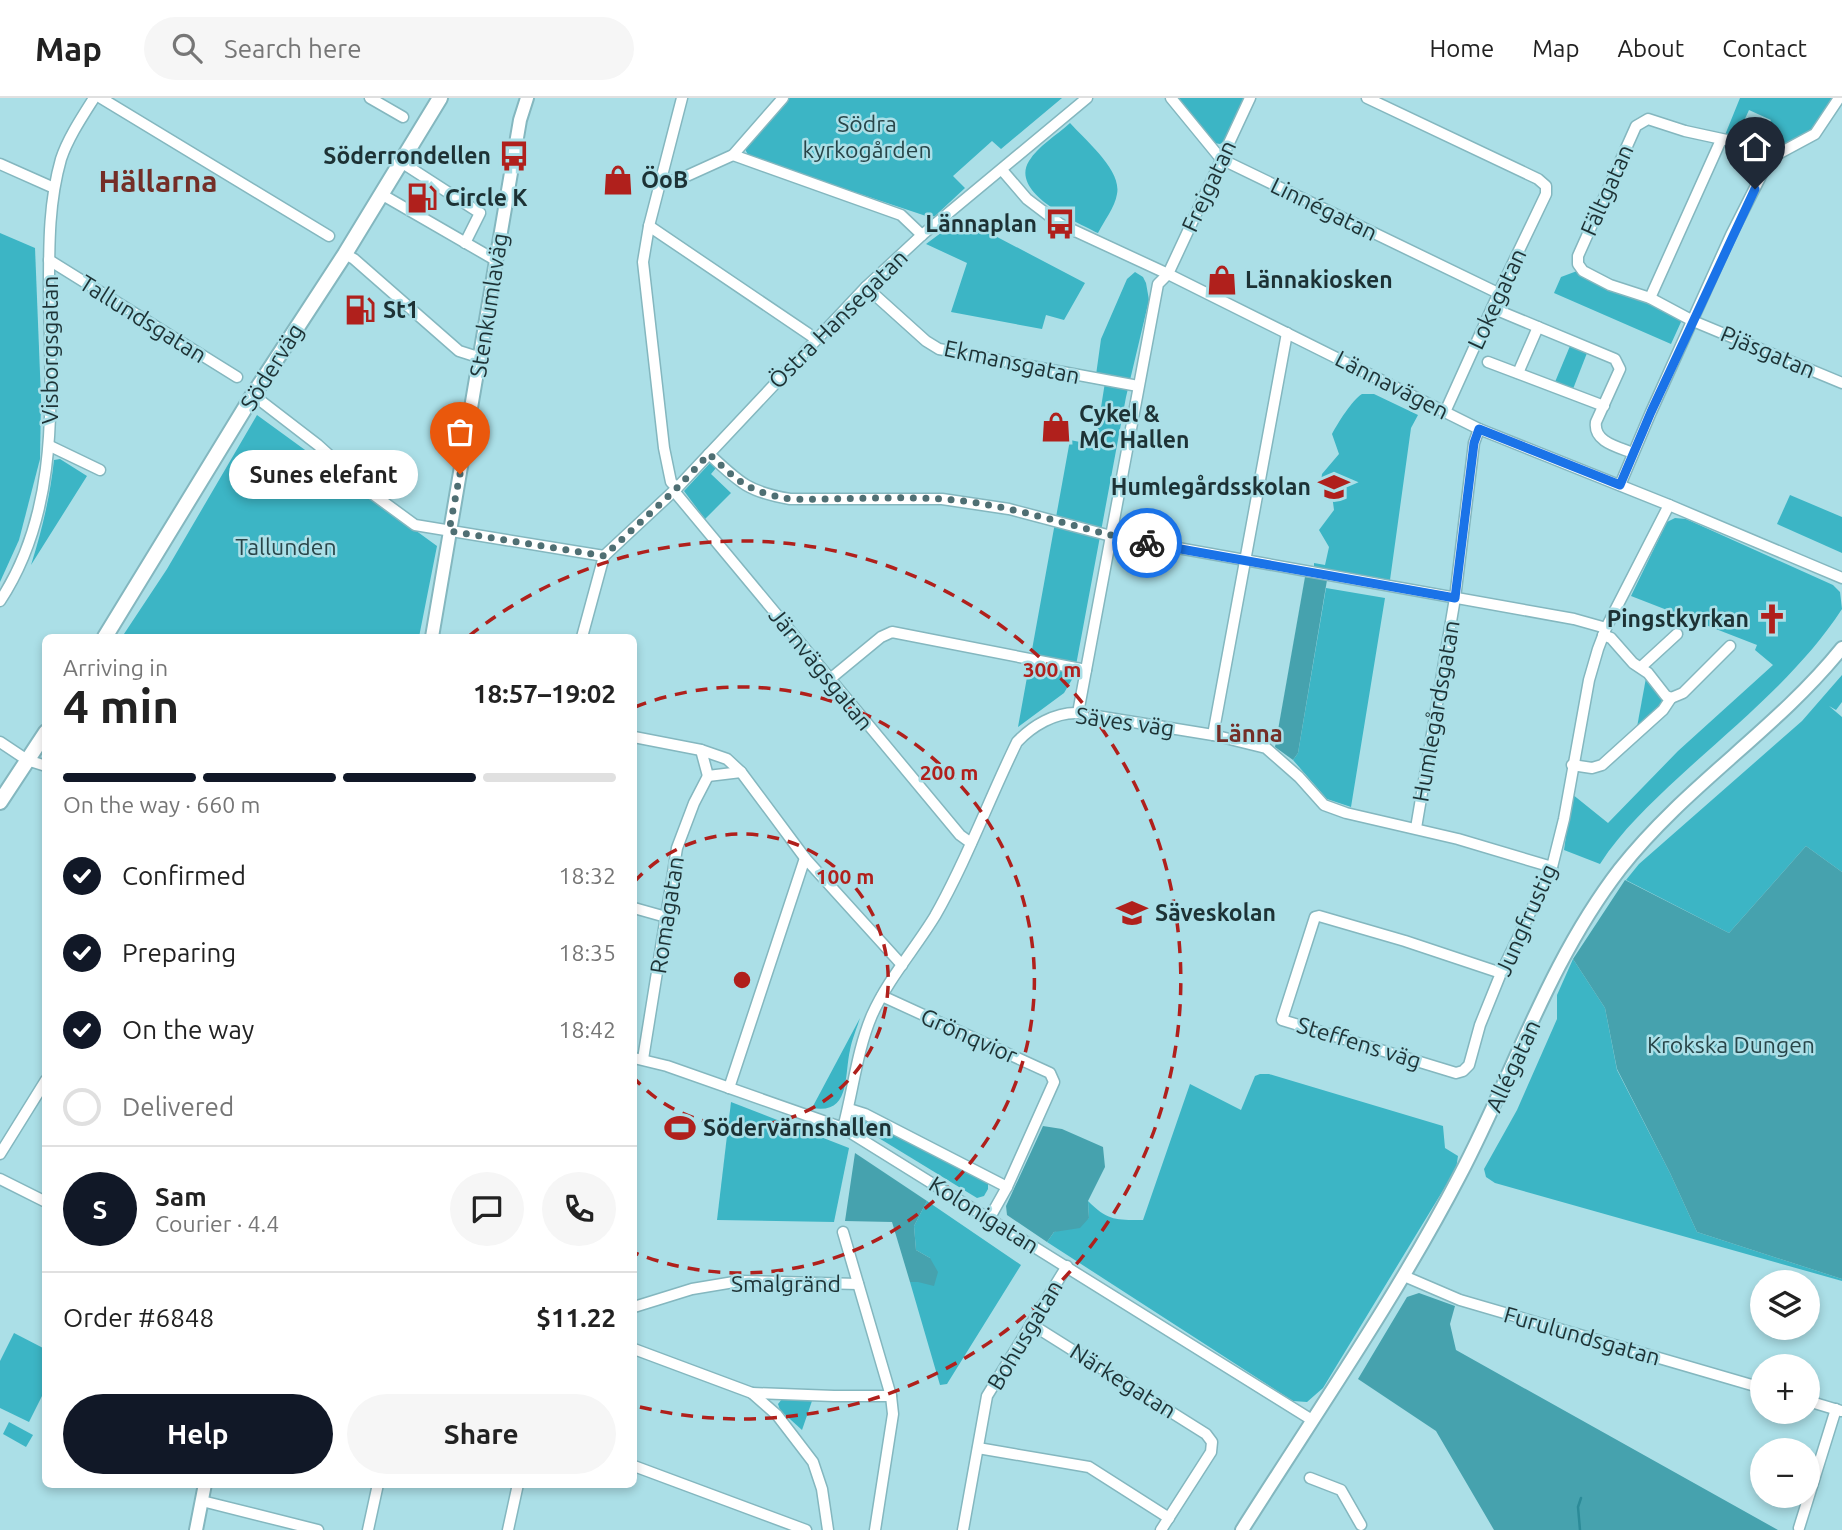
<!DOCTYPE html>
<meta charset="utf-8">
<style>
:root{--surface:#fff;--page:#f6f6f6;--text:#222;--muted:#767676;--line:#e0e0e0;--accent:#111827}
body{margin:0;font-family:Ubuntu,sans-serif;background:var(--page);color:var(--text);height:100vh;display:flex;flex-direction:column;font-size:26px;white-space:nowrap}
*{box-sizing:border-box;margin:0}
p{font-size:23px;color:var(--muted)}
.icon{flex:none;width:38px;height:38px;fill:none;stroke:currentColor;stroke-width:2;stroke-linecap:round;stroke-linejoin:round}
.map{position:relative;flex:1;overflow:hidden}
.details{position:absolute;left:42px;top:536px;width:595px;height:854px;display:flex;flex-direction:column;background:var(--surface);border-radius:10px;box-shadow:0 4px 10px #0003}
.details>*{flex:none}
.buttons{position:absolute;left:1750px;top:1172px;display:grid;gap:14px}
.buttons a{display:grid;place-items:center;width:70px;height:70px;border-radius:50%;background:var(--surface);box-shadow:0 4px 10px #0003;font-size:35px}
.pin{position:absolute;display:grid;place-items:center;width:60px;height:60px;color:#fff;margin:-72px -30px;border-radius:50% 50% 50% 0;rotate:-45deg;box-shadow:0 0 7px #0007}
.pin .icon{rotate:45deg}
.courier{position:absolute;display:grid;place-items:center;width:70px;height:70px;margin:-35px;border:5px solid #1a73e8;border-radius:50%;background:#fff;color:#222;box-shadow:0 2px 9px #0007}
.bubble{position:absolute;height:49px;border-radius:24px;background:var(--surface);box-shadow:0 4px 10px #0003;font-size:23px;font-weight:700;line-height:49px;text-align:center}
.summary em{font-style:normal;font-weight:700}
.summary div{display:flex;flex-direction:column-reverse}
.summary{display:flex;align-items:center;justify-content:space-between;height:119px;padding:0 21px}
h1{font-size:46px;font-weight:700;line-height:52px}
.bar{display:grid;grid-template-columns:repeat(4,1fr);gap:10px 7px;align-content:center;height:84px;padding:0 21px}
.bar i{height:9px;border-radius:5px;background:var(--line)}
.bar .on{background:var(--accent)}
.bar p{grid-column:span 4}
.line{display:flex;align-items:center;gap:18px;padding:0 21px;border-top:2px solid var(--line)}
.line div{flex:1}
.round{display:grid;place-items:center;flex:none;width:74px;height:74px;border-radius:37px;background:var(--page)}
ol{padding:0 21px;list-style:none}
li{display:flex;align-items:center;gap:21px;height:77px}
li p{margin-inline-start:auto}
li .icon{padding:7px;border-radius:50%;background:var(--accent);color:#fff;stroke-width:4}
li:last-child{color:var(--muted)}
li i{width:38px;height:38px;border:4px solid var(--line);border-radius:50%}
.cta{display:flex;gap:14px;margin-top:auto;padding:14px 21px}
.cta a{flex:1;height:80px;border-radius:42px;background:var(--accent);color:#fff;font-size:28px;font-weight:700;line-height:80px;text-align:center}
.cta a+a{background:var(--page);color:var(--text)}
header{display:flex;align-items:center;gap:42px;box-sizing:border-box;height:98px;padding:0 35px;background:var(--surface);border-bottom:2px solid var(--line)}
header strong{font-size:33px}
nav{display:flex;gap:38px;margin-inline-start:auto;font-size:24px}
.search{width:490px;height:63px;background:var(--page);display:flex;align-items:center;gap:18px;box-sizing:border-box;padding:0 24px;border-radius:38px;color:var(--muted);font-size:26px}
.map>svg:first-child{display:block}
.green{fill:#3cb5c5}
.forest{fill:#46a2ae}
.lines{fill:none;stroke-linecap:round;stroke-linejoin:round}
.stream{stroke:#2c8b98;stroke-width:2.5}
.minor-casing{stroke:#84b7bf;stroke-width:13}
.tertiary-casing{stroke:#84b7bf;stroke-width:16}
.secondary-casing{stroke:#84b7bf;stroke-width:18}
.minor{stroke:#fff;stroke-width:10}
.tertiary{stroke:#fff;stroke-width:12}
.secondary{stroke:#fff;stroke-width:14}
.done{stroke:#4f6f73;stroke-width:7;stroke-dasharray:0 12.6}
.route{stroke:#1a73e8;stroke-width:9}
.ring{fill:none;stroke:#b0201c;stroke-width:3.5;stroke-dasharray:12 9}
.labels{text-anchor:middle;stroke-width:5;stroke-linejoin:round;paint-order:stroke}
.park-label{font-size:23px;fill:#284549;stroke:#abdfe7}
.poi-label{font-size:23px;font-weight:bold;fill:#1d3235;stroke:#abdfe7;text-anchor:start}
.street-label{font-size:23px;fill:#1d3235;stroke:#abdfe7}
.neighbourhood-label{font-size:24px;font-weight:bold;fill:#742e27;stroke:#abdfe7}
.district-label{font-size:30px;font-weight:bold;fill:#742e27;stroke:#abdfe7}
.centre{fill:#b0201c;stroke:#abdfe7;stroke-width:3.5}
.ring-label{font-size:21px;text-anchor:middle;font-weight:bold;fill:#b0201c;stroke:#abdfe7;stroke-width:5;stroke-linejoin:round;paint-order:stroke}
</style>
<header>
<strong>Map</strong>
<div class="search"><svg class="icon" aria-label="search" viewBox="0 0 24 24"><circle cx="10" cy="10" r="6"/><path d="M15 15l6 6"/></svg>Search here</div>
<nav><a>Home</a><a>Map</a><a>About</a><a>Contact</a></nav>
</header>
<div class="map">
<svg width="1842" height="1432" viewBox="0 0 1842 1432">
<rect width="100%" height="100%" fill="#abdfe7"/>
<!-- green -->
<g class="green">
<path d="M788,0H1062L1001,51L992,43L953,78L965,90L935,118L929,119L749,59L746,53V46Z"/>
<path d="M1177,0H1247L1227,41L1220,46L1214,45Z"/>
<path d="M1740,0H1833L1810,35L1771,56L1760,46L1771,22L1749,12L1738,36L1725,37Z"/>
<path d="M1070,25C1085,42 1122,72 1117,96C1115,109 1104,123 1098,135C1077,124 1009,95 1029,63C1038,48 1057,37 1070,25Z"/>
<path d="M961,120L1085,185L1064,222L1046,217L1042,231L951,214L967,165L926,146Z"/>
<path d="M0,135L35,150L41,300L40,361L19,442L0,484Z"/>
<path d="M1577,173L1609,192L1649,203L1680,220L1681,224L1671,246L1554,195L1561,179Z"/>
<path d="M1135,174L1143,179L1146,185L1149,202L1126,299L1074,578L1064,595L1018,629L1070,342L1095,347L1106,278L1096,277L1101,241L1127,181Z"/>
<path d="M1570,248L1587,255L1573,291L1555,284Z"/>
<path d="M1362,296H1374L1418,317L1411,330L1390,482L1314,469V465L1325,467L1329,449L1319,432L1334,412L1332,397L1321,384L1322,376L1339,356L1332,336C1338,325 1352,302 1362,296Z"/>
<path d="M257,317L437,448L419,539H122L167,471Z"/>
<path d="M60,361L87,378L31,467C42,432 50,399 54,362Z"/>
<path d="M711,364L716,370L711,376L731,395L705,421L684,393Z"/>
<path d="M1790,397L1842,419V455L1777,426Z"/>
<path d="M1675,420L1686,421L1833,487L1840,494L1842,511C1799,577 1736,626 1679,679C1651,705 1621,733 1600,766L1564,752L1572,696L1608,725L1678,653L1773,567L1755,552L1757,547L1631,498L1667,424Z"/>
<path d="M1326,490L1385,500L1351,709L1327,701L1293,662L1298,655Z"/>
<path d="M1842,577V604L1836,612L1829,608L1842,619V774L1806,748L1729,835L1626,782L1639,766L1802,623Z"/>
<path d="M1646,580L1662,602L1660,610L1637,629Z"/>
<path d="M1573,861L1605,910L1617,972L1670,1075L1697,1134L1842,1181V1183L1495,1085L1486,1079L1484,1071L1517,1012L1557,921V897Z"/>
<path d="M860,920C857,930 852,941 850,952C844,978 851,1017 812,1010Z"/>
<path d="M1260,976H1269L1443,1028L1445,1050L1458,1058L1456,1071L1323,1290L1307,1304L1293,1303L1047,1144L1054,1134L1089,1120L1088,1103C1108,1123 1116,1122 1143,1122L1190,986L1241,1012L1255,978Z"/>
<path d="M731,1004L849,1050L834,1124L717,1122Z"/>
<path d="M865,1019L988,1084V1091L984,1098L977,1100L864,1031L861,1021Z"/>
<path d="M927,1103L1021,1167L947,1286L940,1287L910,1184H918L930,1160L916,1152L914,1128Z"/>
<path d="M14,1235L45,1251V1292L29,1324L0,1310V1263Z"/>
<path d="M782,1301L812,1303L802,1332L780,1312L778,1306Z"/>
<path d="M9,1324L33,1337L26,1349L3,1336Z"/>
</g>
<!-- forest -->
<g class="forest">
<path d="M1305,479L1327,482L1298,655L1293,662L1275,649Z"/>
<path d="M1806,748L1842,774V1181L1697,1134L1670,1075L1617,971L1605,910L1573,861L1625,782L1729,835Z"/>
<path d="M1043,1028L1062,1031L1103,1049L1105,1069L1088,1103L1089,1120L1080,1130L1054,1134L1047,1144L1007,1117L1006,1108Z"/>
<path d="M855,1055L927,1103L914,1128L916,1152L930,1160L938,1174L934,1188L918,1184H910L892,1124L845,1123Z"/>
<path d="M1419,1195L1455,1208L1450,1226L1456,1252L1778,1432H1494L1436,1333L1358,1281L1407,1199Z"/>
</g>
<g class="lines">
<!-- stream -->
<path class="stream" d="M1580,1432L1578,1409L1581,1400"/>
<!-- minor casing -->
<g class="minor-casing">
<g id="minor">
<path d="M101,0L329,138"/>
<path d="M370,0L403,19"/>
<path d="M1171,0L1221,61L1498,195"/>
<path d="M1367,0L1538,81L1546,88V96L1501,190L1445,314"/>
<path d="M733,57L901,117L922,137"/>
<path d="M1773,61L1745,46L1685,33L1648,21L1636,28L1578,158V166L1583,173L1610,187L1650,200L1693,223L1842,285"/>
<path d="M401,64L480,115L465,145"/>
<path d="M0,66L54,90"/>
<path d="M1002,72L1027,101L1060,126L1168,176L1479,331L1669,407L1842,480"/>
<path d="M660,85L680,81L733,57L783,0"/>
<path d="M381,96L497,163"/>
<path d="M649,128L816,241"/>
<path d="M345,156L354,161L459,253L481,260"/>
<path d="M49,162L237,279"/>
<path d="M866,189L926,243L939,251L1138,288"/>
<path d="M1650,200L1721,42"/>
<path d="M1492,210L1615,261L1620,271L1596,324C1593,344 1618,349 1633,355"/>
<path d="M1488,264L1604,308"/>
<path d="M1518,275L1538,229"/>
<path d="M253,297L318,347L370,394L415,427L604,458"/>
<path d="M50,348L100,372"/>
<path d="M709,356C739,384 748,394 790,401H942L1009,411L1111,438L1574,521L1606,530"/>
<path d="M1620,387L1651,314L1731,137L1766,68L1776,57L1815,36L1839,0"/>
<path d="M677,390L671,384L664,350L643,164L649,128L682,0"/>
<path d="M674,393L960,737L971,745"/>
<path d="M604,458L677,390L866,189L922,137L1087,0"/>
<path d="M0,503C62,409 50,295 49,188C49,145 49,103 61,61C68,40 82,19 94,0"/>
<path d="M582,539L604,458"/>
<path d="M1641,569L1677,536"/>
<path d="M830,581L881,539L892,534L1086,572"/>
<path d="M1671,600L1683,595L1730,548"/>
<path d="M1078,615L1158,186L1168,176L1250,0"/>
<path d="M1213,637L1287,235"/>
<path d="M634,639L701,652L727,661L741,674L805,760L902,867"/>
<path d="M0,644L27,662L46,668"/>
<path d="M701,652L708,678L741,674"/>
<path d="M1572,667L1592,670L1602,667L1663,612L1671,600L1666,598L1648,575L1633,565L1611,540L1603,537"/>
<path d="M1416,730L1455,500L1474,345L1479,331"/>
<path d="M634,810L666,819"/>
<path d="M1501,875L1405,843L1319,818L1315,819L1282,922L1456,975L1463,973L1469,967L1480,927L1501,875L1552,769L1564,721L1589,582L1598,551L1606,530L1669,407"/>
<path d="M882,898L1050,975L1054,984L1007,1089L989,1121"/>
<path d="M634,960L667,968L843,1030L1312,1322"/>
<path d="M643,961L677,750L694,705L708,678"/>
<path d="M729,990L805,760"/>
<path d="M849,1011L865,1016L1007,1089"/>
<path d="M843,1030C853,993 857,952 872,917C888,881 915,851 935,818C967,762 989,701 1017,644C1032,628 1055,614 1078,615L1213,637L1266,650L1299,679L1324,707L1346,715L1458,741L1552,769"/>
<path d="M0,1056L46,982"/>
<path d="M0,1081L46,1104"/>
<path d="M843,1134L891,1298L893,1316L875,1432"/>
<path d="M1404,1178L1460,1202L1762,1290"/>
<path d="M634,1209L692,1191L740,1183L858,1186"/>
<path d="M1031,1226L1206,1336L1212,1344L1211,1354L1161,1432"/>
<path d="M634,1251L752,1295L777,1317L813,1364L822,1391L828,1432"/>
<path d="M752,1295L834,1298H891"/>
<path d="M1808,1303L1841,1313"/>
<path d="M978,1350L1089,1369L1169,1420"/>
<path d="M634,1368L806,1432"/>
<path d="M1310,1380L1341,1392L1361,1427"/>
<path d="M202,1403L318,1432"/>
<path d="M1799,1430L1836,1311"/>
<path d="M368,1432L378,1386"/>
<path d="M508,1432L518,1386"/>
<path d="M963,1432L987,1298L1067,1168"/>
</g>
</g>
<!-- tertiary casing -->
<g class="tertiary-casing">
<g id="tertiary">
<path d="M432,539L520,22L527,0"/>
<path d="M196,1432L205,1386"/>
<path d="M1242,1432C1316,1315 1396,1200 1460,1077C1513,976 1549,863 1620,771C1685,688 1776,632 1842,550"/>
</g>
</g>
<!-- secondary casing -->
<g class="secondary-casing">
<g id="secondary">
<path d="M105,539L253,297L345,156L440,0"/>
<path d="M0,704L46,634"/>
</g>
</g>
<!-- minor -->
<use href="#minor" class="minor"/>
<!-- tertiary -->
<use href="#tertiary" class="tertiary"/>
<!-- secondary -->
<use href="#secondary" class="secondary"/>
</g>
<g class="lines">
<!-- done -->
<path class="done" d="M460,376L449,433L604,458L674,393L709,356C739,384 748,394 790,401C840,402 891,398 941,401C1011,405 1078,432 1147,445"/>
<!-- route -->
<path class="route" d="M1147,445L1455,500L1474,345L1479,331L1620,387L1651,314L1755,91"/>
</g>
<!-- distance rings -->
<g class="ring">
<path d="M634 784A146 146 0 1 1 634 980"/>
<path d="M635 609A293 293 0 1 1 635 1155"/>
<path d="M469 538A439 439 0 1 1 636 1308"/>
</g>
<!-- icons -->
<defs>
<g id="bus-bare" transform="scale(2.415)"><path d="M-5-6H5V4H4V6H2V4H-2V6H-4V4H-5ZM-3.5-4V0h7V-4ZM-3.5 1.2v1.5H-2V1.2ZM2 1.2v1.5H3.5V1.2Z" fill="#b0201c" stroke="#abdfe7" stroke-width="2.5" paint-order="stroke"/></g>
<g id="shop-bare" transform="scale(2.415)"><path d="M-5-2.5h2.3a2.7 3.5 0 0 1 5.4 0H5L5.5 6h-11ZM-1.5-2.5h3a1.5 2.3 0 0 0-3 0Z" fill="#b0201c" stroke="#abdfe7" stroke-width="2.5" paint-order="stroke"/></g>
<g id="fuel-bare" transform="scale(2.415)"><path d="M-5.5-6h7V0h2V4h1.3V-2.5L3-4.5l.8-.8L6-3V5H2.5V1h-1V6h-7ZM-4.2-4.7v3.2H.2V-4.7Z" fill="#b0201c" stroke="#abdfe7" stroke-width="2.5" paint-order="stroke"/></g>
<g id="school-bare" transform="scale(2.415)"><path d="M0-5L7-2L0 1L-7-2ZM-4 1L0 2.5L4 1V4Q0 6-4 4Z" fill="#b0201c" stroke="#abdfe7" stroke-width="2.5" paint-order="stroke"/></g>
<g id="church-bare" transform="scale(2.415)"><path d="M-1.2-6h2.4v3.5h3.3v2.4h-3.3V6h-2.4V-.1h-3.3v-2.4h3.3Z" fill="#b0201c" stroke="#abdfe7" stroke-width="2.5" paint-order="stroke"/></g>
<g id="stadium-bare" transform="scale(2.415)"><path d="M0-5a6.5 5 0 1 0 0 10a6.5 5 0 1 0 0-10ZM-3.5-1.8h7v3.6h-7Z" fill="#b0201c" stroke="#abdfe7" stroke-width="2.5" paint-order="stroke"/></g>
</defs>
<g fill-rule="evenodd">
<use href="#bus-bare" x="514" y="58"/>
<use href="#shop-bare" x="618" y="82"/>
<use href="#fuel-bare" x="422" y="100"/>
<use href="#bus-bare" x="1060" y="126"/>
<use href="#shop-bare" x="1222" y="182"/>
<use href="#fuel-bare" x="360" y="212"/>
<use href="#shop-bare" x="1056" y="329"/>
<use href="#school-bare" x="1334" y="389"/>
<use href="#church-bare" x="1772" y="521"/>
<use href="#school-bare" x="1132" y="815"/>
<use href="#stadium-bare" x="680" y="1030"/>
</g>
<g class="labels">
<!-- park labels -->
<g class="park-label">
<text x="867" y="34">Södra<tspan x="867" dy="26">kyrkogården</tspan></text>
<text x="286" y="457">Tallunden</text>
<text x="1731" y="955">Krokska Dungen</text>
</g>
<!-- poi labels -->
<g class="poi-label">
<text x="491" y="66" text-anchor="end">Söderrondellen</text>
<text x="641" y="90">ÖoB</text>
<text x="445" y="108">Circle K</text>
<text x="1037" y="134" text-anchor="end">Lännaplan</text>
<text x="1245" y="190">Lännakiosken</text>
<text x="383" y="220">St1</text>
<text x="1079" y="324">Cykel &amp;<tspan x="1079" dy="26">MC Hallen</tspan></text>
<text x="1311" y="397" text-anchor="end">Humlegårdsskolan</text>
<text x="1749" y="529" text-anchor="end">Pingstkyrkan</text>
<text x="1155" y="823">Säveskolan</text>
<text x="703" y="1038">Södervärnshallen</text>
</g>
<!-- street labels -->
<g class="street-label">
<text transform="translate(1209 88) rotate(-65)" y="8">Frejgatan</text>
<text transform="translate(1607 92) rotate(-66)" y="8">Fältgatan</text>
<text transform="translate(1324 111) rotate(26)" y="8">Linnégatan</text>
<text transform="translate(1497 201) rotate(-65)" y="8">Lokegatan</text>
<text transform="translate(489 207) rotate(-81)" y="8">Stenkumlaväg</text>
<text transform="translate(143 221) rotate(32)" y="8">Tallundsgatan</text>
<text transform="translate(838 221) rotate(-45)" y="8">Östra Hansegatan</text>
<text transform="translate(50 252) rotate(-90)" y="8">Visborgsgatan</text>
<text transform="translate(1768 254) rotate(23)" y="8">Pjäsgatan</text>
<text transform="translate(1012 264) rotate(12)" y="8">Ekmansgatan</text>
<text transform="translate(272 269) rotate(-58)" y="8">Söderväg</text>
<text transform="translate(1392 287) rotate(27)" y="8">Lännavägen</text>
<text transform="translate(821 571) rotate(51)" y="8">Järnvägsgatan</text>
<text transform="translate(1436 613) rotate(-80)" y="8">Humlegårdsgatan</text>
<text transform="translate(1125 624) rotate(8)" y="8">Säves väg</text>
<text transform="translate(667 817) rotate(-81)" y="8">Romagatan</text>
<text transform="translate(1526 822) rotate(-66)" y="8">Jungfrustig</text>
<text transform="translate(969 938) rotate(24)" y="8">Grönqvior</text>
<text transform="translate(1359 945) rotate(17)" y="8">Steffens väg</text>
<text transform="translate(1513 968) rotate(-65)" y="8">Allégatan</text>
<text transform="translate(984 1117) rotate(32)" y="8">Kolonigatan</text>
<text x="786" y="1194">Smalgränd</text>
<text transform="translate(1025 1237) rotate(-59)" y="8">Bohusgatan</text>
<text transform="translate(1582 1238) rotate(16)" y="8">Furulundsgatan</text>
<text transform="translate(1123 1283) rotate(32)" y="8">Närkegatan</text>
</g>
<!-- neighbourhood labels -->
<g class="neighbourhood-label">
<text x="1249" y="644">Länna</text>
</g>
<!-- district labels -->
<g class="district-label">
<text x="158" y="94">Hällarna</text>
</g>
</g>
<circle cx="742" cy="882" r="10" class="centre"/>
<g class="ring-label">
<text x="1052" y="579">300 m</text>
<text x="949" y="682">200 m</text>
<text x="845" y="786">100 m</text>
</g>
</svg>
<div class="buttons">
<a><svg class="icon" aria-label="layers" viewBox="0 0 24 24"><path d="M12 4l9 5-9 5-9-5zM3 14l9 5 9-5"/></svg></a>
<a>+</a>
<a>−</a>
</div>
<div class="pin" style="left:460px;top:376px;background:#ea580c"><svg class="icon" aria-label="bag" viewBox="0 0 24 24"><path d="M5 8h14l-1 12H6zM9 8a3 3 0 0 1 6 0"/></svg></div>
<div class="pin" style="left:1755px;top:91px;background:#1f2937"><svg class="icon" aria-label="home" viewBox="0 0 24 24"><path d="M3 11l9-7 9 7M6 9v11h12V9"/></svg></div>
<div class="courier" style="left:1147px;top:445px"><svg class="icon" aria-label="bike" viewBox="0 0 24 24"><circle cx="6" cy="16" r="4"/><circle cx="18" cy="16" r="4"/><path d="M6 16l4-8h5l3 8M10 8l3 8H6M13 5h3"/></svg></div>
<div class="bubble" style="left:229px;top:352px;width:189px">Sunes elefant</div>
<section class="details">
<div class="summary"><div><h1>4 min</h1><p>Arriving in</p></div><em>18:57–19:02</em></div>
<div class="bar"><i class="on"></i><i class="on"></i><i class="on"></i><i></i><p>On the way · 660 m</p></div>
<ol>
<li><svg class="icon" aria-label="check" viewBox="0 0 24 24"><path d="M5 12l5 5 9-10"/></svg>Confirmed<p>18:32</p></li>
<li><svg class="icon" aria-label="check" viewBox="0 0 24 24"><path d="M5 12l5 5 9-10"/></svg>Preparing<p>18:35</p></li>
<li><svg class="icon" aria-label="check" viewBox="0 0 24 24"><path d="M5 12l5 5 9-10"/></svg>On the way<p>18:42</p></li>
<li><i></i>Delivered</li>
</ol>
<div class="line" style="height:126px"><b class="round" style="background:var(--accent);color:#fff">S</b><div><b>Sam</b><p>Courier · 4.4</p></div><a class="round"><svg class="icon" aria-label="chat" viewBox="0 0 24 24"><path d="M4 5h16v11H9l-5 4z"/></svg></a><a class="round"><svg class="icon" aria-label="phone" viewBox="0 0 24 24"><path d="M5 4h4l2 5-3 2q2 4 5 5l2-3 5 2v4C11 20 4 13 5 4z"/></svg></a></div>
<div class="line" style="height:91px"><div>Order #6848</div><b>$11.22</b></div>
<div class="cta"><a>Help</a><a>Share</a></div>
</section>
</div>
